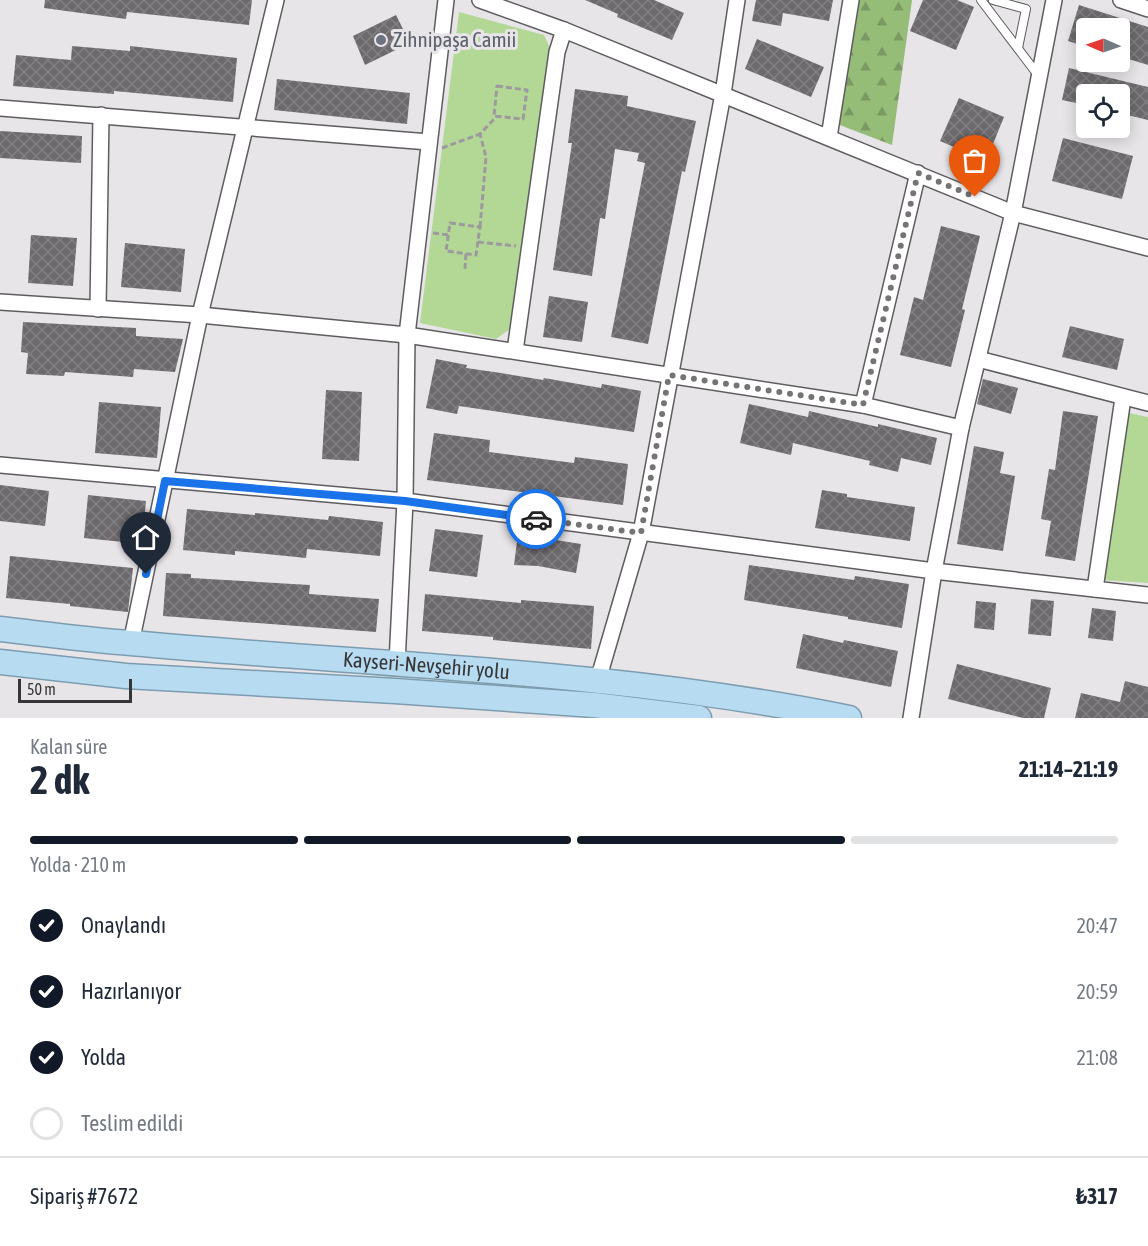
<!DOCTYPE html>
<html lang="tr">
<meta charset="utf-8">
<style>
:root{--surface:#fff;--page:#f6f6f7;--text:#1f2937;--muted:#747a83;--line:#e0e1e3;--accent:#111827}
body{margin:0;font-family:"Asap Condensed",sans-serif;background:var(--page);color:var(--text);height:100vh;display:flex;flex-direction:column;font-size:22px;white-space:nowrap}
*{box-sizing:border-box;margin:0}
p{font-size:20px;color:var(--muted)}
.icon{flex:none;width:33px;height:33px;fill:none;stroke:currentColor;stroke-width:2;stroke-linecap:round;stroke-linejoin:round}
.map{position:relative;height:718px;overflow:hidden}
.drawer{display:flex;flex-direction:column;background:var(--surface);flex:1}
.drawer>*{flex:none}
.needle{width:39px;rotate:272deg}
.controls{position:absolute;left:1076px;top:18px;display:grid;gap:12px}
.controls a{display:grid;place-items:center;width:54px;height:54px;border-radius:6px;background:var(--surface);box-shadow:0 3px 15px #0003;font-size:30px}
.scale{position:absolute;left:18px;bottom:15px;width:114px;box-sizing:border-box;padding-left:6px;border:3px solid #373637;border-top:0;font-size:16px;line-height:21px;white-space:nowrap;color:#373637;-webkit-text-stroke:4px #e8e5e9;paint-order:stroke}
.pin{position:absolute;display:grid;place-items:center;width:51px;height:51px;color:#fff;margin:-62px -26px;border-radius:50% 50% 50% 0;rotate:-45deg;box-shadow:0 0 6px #0007}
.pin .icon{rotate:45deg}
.courier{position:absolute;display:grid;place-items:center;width:60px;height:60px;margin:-30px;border:4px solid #1a73e8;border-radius:50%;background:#fff;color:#222;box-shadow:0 2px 8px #0007}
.head em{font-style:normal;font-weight:700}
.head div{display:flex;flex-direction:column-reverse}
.head{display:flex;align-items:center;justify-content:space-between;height:102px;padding:0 30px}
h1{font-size:39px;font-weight:700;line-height:45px}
.bar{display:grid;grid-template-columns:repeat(4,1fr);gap:9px 6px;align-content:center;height:72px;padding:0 30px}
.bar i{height:8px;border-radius:4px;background:var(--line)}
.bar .selected{background:var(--accent)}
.bar p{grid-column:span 4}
.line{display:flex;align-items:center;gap:15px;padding:0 30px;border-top:2px solid var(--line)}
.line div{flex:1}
ol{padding:0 30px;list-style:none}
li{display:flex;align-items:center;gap:18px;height:66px}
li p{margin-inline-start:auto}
li .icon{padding:6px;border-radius:50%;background:var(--accent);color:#fff;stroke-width:4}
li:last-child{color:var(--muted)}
li i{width:33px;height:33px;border:3px solid var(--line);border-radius:50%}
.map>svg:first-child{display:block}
.forest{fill:url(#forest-firs)}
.park{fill:#b3d896}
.building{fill:url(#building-cross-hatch)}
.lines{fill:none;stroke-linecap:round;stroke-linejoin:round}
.service-casing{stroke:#5f5c60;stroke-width:10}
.minor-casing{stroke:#5f5c60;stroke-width:18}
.trunk-casing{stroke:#7e9caf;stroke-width:27}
.path{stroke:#9c9a9d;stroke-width:3;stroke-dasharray:6 3;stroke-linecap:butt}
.service{stroke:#fff;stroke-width:8}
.minor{stroke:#fff;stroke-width:15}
.trunk{stroke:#b7dcf2;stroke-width:24}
.done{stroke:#757375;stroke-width:6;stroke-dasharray:0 10.8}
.route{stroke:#1a73e8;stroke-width:8}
.worship-dot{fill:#6b7280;stroke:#e8e5e9;stroke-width:2}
.labels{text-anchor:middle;stroke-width:6;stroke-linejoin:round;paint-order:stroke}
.worship-label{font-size:21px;fill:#5b616d;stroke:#e8e5e9;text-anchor:start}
.street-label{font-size:21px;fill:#373637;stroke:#e8e5e9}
</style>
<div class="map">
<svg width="1148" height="718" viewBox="0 0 1148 718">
<defs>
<pattern id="forest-firs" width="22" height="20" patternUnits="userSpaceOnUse" patternTransform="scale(1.5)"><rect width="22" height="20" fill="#96bd78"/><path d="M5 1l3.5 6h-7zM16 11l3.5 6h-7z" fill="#7b9a63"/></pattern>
<pattern id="building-cross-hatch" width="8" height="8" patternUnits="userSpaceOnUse" patternTransform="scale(1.5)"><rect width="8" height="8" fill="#6d6a6d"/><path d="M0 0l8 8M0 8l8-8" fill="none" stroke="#828082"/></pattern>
</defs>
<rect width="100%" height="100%" fill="#e8e5e9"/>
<!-- forest -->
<path class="forest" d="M857,0H912L892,145L837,124Z"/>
<!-- park -->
<g class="park">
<path d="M459,12L544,35L550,48L510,329L496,339L420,323Z"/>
<path d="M1125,412L1148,417V583L1102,580Z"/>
</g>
<!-- building -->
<g class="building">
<path d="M45,0H252L249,25L127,12L126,19L81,13L44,8Z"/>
<path d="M585,0H654L684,13L672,40L617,17L618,14Z"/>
<path d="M756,0H833L829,21L783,13L781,26L752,21Z"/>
<path d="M923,0H957L974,7L956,50L910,31Z"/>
<path d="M1079,5L1148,27V65L1119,56V28H1086V47L1068,41Z"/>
<path d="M396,15L410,43L365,65L353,36Z"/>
<path d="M757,39L824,67L811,97L745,69Z"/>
<path d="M72,46L130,51V46L237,58L233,102L114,91V94L13,86L16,55L71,60Z"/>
<path d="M1069,68L1148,87V120L1119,113V94H1086V105L1062,100Z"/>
<path d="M277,79L410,93L407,124L274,110Z"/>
<path d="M575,89L628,96L627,106L696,121L685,172L682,171L648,344L611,337L645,163L637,161L639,153L615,149L605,219L600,218L592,276L553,270L572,143H568Z"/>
<path d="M959,98L1004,117L986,161L940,141Z"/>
<path d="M0,131L82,136L81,163L0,158Z"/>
<path d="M1063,138L1133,156L1122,199L1052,181Z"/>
<path d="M941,226L980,236L962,309L965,310L951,367L900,355L914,297L923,300Z"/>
<path d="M31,235L77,238L73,286L28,283Z"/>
<path d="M125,243L185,249L181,292L121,287Z"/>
<path d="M549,296L588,302L582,342L543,337Z"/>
<path d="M23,322L136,328V336L183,339L175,372L134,369L133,377L65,372L64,376L26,374L28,353L21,352Z"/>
<path d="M1070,326L1124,339L1117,370L1062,357Z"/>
<path d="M436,359L467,365L466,368L501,373L543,380L544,378L601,388L602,384L641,391L634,432L459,406L457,414L426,408Z"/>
<path d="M983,379L1018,388L1011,414L977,404Z"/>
<path d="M326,390L362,392L359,461L322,459Z"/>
<path d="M99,402L161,407L157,458L95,453Z"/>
<path d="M749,404L808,417L809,411L878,427V424L937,438L931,465L901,458L898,472L869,465L870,461L793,443L791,455L740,443Z"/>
<path d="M1063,411L1098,416L1075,561L1045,556L1051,521L1041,519L1049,469L1055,470Z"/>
<path d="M434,433L490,440L489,452L574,463L575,457L628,464L623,505L427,480Z"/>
<path d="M974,446L1004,452L1000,473L1015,476L1003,551L957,544Z"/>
<path d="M0,485L49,491L45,526L0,521Z"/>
<path d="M822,490L847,494V497L915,507L910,541L815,528Z"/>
<path d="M88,495L146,501L142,544L84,538Z"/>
<path d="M187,509L255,515V513L328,520L329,516L383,522L380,556L307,549L306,558L235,551V555L183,550Z"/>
<path d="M435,529L483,535L477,577L429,571Z"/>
<path d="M518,534L581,544L576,573L538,566L514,565Z"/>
<path d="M10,556L133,568L128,612L70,606V604L6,598Z"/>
<path d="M749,565L854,580L855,576L909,584L902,628L848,619V617L744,600Z"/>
<path d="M166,573L191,574V578L310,585L309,594L379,599L376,632L163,616Z"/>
<path d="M425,594L521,603V600L594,606L591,649L493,640V637L422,631Z"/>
<path d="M1031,599L1054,601L1051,636L1028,634Z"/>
<path d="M976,601L996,603L994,630L974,628Z"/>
<path d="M1092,608L1116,611L1113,641L1088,638Z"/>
<path d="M803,634L843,643L844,640L898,651L891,687L796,668Z"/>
<path d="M957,664L1051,688L1044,718H1023L948,699Z"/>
<path d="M1125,681L1148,687V718H1075L1081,693L1120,702Z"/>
</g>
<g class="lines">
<!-- service casing -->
<g class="service-casing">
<g id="service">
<path d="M981,0L1038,75"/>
<path d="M993,0L1026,9L1018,48"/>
</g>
</g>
<!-- minor casing -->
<g class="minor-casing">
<g id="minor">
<path d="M480,0L564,30L1013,213L1148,248"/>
<path d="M1121,0L1148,9"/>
<path d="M0,108L429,142"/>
<path d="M829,137L851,0"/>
<path d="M0,302L200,315L407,335L863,405L961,428"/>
<path d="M98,309L101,115"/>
<path d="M515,351L557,52L564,30"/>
<path d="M978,359L1148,403"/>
<path d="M863,405L918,173"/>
<path d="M0,465L405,501L934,571L1148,595"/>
<path d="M1095,589L1123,398"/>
<path d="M131,643L200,315L276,0"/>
<path d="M397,663L405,501L407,335L446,0"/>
<path d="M598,680L641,533L723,94L737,0"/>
<path d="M911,718L934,571L961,428L1013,213L1054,0"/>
</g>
</g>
<!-- trunk casing -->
<g class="trunk-casing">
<g id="trunk">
<path id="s1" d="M0,629C44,634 87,640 131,643C371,665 613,670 849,718"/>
<path d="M0,662L126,676L395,691L594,705L699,718"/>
</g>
</g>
<!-- path -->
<g class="path">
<path d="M497,86L527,90L523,119L494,116Z"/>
<path d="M442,148L480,134"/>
<path d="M450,223L480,227L476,255L446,251Z"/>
<path d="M480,227L486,157L480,134L497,116"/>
<path d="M433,233L449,235"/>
<path d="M478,242L516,246"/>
<path d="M465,269L466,253"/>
</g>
<!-- service -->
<use href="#service" class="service"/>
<!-- minor -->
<use href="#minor" class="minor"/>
<!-- trunk -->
<use href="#trunk" class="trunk"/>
</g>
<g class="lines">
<!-- done -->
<path class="done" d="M536,519L641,533L669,375L863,405L918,173L975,197"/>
<!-- route -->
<path class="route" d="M146,574L165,481L405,501L536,519"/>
</g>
<!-- markers -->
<circle class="worship-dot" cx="381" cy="40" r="6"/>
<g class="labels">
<!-- worship labels -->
<g class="worship-label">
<text x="393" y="47">Zihnipaşa Camii</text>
</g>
<!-- street labels -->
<g class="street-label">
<text dy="7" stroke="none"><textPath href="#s1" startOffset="428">Kayseri-Nevşehir yolu</textPath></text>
</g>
</g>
</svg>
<div class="controls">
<a><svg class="needle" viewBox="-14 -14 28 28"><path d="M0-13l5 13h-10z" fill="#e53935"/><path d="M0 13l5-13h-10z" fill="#747a83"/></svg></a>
<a><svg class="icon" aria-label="locate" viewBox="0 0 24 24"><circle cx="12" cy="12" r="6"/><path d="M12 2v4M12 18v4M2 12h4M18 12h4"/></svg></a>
</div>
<div class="scale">50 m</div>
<div class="pin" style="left:975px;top:197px;background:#ea580c"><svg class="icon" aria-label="bag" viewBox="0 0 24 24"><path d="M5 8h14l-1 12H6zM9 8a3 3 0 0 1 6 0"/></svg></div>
<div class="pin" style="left:146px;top:574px;background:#1f2937"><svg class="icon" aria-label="home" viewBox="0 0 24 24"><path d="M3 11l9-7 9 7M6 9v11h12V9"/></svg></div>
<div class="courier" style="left:536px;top:519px"><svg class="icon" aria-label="car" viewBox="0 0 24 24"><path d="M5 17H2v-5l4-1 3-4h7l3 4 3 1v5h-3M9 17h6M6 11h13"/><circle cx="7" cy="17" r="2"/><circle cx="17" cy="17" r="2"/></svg></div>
</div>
<section class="drawer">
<div class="head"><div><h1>2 dk</h1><p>Kalan süre</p></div><em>21:14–21:19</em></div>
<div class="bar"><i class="selected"></i><i class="selected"></i><i class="selected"></i><i></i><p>Yolda · 210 m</p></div>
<ol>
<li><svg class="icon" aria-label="check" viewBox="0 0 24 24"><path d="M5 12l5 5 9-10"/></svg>Onaylandı<p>20:47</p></li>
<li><svg class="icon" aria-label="check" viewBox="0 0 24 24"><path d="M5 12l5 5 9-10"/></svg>Hazırlanıyor<p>20:59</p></li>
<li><svg class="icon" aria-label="check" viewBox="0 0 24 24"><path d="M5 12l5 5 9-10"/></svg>Yolda<p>21:08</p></li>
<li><i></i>Teslim edildi</li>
</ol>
<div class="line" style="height:78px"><div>Sipariş #7672</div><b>₺317</b></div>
</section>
